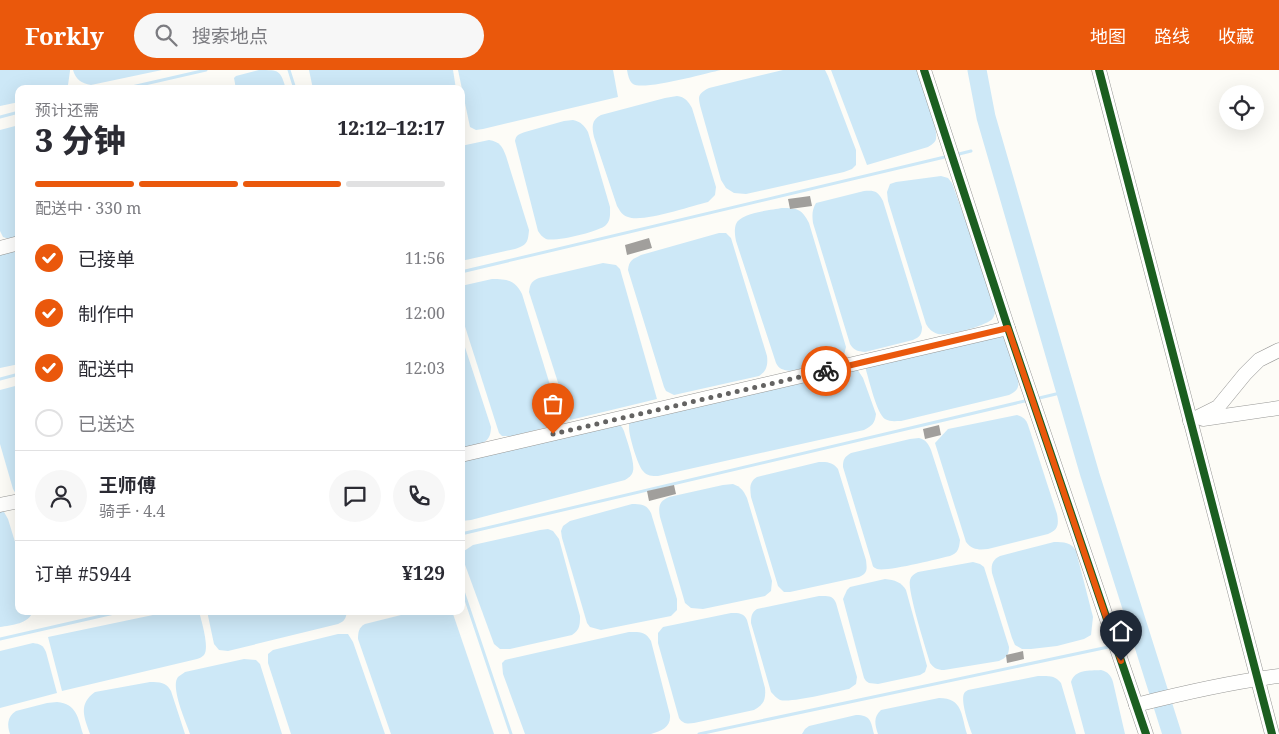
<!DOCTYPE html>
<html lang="zh">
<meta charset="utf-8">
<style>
:root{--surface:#fff;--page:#f7f7f7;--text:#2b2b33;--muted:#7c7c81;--line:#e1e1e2;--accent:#ea580c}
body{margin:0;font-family:"Noto Serif","Noto Sans SC",serif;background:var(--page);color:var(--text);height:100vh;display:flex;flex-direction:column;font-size:19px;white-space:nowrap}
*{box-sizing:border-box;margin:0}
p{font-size:16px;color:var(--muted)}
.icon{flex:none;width:28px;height:28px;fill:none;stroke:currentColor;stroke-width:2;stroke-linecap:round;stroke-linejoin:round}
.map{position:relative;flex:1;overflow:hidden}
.details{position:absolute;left:15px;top:15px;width:450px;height:530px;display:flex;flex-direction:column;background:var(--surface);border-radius:10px;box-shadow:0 5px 20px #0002}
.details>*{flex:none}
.controls{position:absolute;left:1219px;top:15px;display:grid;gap:10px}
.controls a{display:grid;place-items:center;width:45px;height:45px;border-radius:50%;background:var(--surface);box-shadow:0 5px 20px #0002;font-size:25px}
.pin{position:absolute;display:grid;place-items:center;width:42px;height:42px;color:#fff;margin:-51px -21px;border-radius:50% 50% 50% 0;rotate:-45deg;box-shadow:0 0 5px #0007}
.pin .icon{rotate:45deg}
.courier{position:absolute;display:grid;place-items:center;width:50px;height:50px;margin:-25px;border:4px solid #ea580c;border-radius:50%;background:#fff;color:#222;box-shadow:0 1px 6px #0007}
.summary em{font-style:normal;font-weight:800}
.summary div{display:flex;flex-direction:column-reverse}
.summary{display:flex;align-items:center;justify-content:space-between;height:85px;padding:0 20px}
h1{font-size:32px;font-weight:800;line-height:38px}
.bar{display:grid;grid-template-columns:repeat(4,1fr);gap:8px 5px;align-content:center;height:60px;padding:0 20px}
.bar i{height:6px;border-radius:4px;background:var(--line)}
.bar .on{background:var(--accent)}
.bar p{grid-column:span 4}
.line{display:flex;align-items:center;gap:12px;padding:0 20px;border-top:1px solid var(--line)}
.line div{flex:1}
.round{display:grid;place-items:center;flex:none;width:52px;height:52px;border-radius:26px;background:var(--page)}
ol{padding:0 20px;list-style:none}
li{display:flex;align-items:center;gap:15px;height:55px}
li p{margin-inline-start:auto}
li .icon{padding:5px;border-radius:50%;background:var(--accent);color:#fff;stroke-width:4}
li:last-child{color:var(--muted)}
li i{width:28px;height:28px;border:2px solid var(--line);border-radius:50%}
header{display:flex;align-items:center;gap:30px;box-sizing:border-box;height:70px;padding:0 25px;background:var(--accent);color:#fff}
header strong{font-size:24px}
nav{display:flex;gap:28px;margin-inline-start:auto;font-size:18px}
.search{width:350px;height:45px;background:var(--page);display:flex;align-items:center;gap:12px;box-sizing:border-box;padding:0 18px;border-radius:28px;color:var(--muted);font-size:19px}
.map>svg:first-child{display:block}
.water{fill:#cde8f7}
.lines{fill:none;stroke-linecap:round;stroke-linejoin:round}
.stream{stroke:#cde8f7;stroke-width:3}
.river{stroke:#cde8f7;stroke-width:19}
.building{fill:#a19f9c}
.minor-casing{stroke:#979795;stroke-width:15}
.minor{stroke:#fffffe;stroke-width:14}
.cycleway-casing{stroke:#fff;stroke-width:11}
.cycleway{stroke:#1b5e20;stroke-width:8}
.done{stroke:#646362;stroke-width:5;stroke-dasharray:0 9}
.route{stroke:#ea580c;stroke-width:6}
</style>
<header>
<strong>Forkly</strong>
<div class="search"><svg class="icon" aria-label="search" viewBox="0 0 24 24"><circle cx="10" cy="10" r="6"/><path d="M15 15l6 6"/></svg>搜索地点</div>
<nav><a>地图</a><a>路线</a><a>收藏</a></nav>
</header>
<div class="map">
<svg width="1279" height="664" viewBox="0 0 1279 664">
<rect width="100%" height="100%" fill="#fdfcf7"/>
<!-- water -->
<g class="water">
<path d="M0,0H70V1L68,15L65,19H19V32L0,36Z"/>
<path d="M73,0H162L91,15C81,13 76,10 73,0Z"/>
<path d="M259,0C280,0 280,0 286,19H236L234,8L236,6Z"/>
<path d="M309,0H453L456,19H313Z"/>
<path d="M458,0H613L618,27L483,59L476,60L470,57Z"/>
<path d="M627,0H721C707,3 643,21 633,14C629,11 628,5 627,0Z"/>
<path d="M783,0H825L828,6L856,80V95L852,99L844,102L746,124L734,123L726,118L721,110L701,39C698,27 697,24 709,18Z"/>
<path d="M831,0H918C921,12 939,59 936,69C935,73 931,75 928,77L867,95Z"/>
<path d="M677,26C685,27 688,31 692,38L716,117L715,125L708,132C691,136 642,153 628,147C622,145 620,141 617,136L594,67C592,57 591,50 601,45L665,28Z"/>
<path d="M573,50C581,52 584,55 588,62L610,137C610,143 611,150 606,155C599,162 555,172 546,169C542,167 540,164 538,161L515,71C516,65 519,64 525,62L564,51Z"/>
<path d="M19,55V168L9,169L3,167L0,161V60Z"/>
<path d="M489,70C500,72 502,76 506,86L529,160C528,172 527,175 515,179L461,191V76Z"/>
<path d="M941,106L948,108L952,113L995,233C995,238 996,243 993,248C988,256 947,266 938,264C932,262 929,259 926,254L888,131L887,122L890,114L896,112Z"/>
<path d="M864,121C874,120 878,121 883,131L922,257C922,264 920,267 913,270L865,282C858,281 854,281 850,274L813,153C812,145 812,140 816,133Z"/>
<path d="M782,138C797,138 802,139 809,153L846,277L844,285L837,291L790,301C783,300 779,299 776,293L736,171C735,166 734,159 736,154C740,143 771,140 782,138Z"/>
<path d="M719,163H726L731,168L767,286C768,294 767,301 759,306L674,325L666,321L664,317L628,200C629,190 633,189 641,185Z"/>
<path d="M19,179V294L0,298V183Z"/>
<path d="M603,193L616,195L620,199L657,329L570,350L529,222C530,213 532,211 539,208Z"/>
<path d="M492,209C507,209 515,210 522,224L558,341V352L555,355L513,366H502L499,363L461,244V216Z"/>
<path d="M1001,264L1004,267L1018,307C1019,317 1019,320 1009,325L901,351C895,351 890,352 885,349C877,344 869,310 866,300V297Z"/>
<path d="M461,265L491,357C491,376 477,374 461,378Z"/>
<path d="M857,299L863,308L876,344C875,353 872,356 864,360L658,406C652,406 647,406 643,401C638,396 629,366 629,358C629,354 629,353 631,350Z"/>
<path d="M19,315V425L16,424L13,419L0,374V320Z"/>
<path d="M1017,345C1023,347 1026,349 1028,355L1057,444C1059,455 1058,460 1048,464L988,479C979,480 972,480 966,472L935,373L948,359Z"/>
<path d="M618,354L622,357L624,361C627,371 635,392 633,401C632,406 628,408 625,410L471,450L461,451V389Z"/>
<path d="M919,368C926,370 928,373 931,380L960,470C959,479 958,483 950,486C937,489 887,502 877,499C873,497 873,497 872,493L843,397C843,390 844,387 851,383L910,369Z"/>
<path d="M819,392C827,392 833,392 838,399L866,490C867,499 868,503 859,507L790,522H784L778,516L751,427C750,418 749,412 757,407Z"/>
<path d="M733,414C741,417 743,420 747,428L772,511L771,521L765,526L703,539L691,538L685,533L660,447C658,437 659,431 669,427L723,415Z"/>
<path d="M632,434C642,434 647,435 651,443L677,529V540L671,546L601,560L590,557L587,553L562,468L561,461L563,456L570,451Z"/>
<path d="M0,441L4,442L8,449L19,485V541H33C29,554 12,555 0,557Z"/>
<path d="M548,459L553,461L559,469L580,546C580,554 580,560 572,565L510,579H500L494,574L464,492L463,486L464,481L473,475L540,460Z"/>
<path d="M1054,472C1064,472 1071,472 1076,481L1093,547L1091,565L1084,569L1057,576L1031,579H1022L1015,575L1012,568L992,503C991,495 992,490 1000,486Z"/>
<path d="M973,492L980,494L984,497L1009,577C1009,585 1006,588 999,591L944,600C937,600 934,598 930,593C926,579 907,520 910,510C911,506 914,504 918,502Z"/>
<path d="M885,509C895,510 901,512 906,520L927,596L925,602L920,605L878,614L869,613L866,611L864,608L843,529L847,520L850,517Z"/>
<path d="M819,526C827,526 833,525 836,533L857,607L856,614L849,619C834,622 792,633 780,630C776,628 774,625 771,622L751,553C751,546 752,542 757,539Z"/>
<path d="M172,541H199C201,550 210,578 204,585C202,587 200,588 197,589L62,621L48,567Z"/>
<path d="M207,541H347C346,548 345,551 338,554L228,581L219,580L214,574Z"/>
<path d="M417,541H452L494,664H391L358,569C358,562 359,557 365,554Z"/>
<path d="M731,543C739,543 744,543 747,550L765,618C766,629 764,635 754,640L694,653C687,654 683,654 679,648L658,573V563L663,557Z"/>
<path d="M629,562C640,562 645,561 651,571L670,645C671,657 662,661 651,664H525L503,604L502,593L505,590Z"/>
<path d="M338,564H348L353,572L385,664H291L268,593V584L273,580Z"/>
<path d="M33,573C40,574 43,575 46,582L57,623L0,638V581Z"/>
<path d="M244,589L256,590L260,594L282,664H190C186,652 170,617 178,607C180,605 183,604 185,602Z"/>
<path d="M1101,600C1108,602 1111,605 1113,612L1125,664H1085L1071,612C1075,599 1089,601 1101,600Z"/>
<path d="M1038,606C1048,606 1055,605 1061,613L1076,664H972C969,656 959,628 965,622C966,621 967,621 968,620Z"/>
<path d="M150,612C160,612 166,612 171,621L185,664H90C84,647 78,634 95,622Z"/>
<path d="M939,628C963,628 961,645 967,664H878C875,655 873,647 881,640Z"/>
<path d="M57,632C77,634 78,648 83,664H10C7,655 7,647 16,641L47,633Z"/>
<path d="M856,645C871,645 871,652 874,664H802L805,659L809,656Z"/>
</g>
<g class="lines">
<!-- stream -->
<g class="stream">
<path d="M289,0L295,19"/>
<path d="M123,19L206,0"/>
<path d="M0,47L19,42"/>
<path d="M955,85L971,81"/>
<path d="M461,202L949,86"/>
<path d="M0,309L19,304"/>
<path d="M1035,329L1056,324"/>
<path d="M461,464L1029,330"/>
<path d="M461,515L511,664"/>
<path d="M0,569L123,541"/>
<path d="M1119,574L1131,572"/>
<path d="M699,664L1113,576"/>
</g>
<!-- river -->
<path class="river" d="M977,0L986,47L1090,405L1172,664"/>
</g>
<!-- building -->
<g class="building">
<path d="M810,126L812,136L790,139L788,129Z"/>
<path d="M649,168L652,178L627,185L625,175Z"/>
<path d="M939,355L941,365L925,369L923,359Z"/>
<path d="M674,415L676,424L649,431L647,421Z"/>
<path d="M1023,581L1024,589L1007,593L1006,585Z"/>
</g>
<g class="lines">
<!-- minor casing -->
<g class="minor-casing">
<g id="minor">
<path d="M924,0L1008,258L1146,664"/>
<path d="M1099,0L1272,664"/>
<path d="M0,178L19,173"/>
<path d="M1203,349L1279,338"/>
<path d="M1190,351L1218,337L1245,304L1259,290L1279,280"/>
<path d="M461,385L1008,258"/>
<path d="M0,435L19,431"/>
<path d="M1136,635C1183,623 1231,612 1279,606"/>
</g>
</g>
<!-- minor -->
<use href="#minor" class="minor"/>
<!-- cycleway casing -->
<g class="cycleway-casing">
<g id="cycleway">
<path d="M924,0L1008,258L1146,664"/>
<path d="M1099,0L1272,664"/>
</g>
</g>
<!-- cycleway -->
<use href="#cycleway" class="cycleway"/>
</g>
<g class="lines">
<!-- done -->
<path class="done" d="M553,364L826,301"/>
<!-- route -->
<path class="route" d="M826,301L1008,258L1121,591"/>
</g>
</svg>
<div class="controls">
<a><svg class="icon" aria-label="locate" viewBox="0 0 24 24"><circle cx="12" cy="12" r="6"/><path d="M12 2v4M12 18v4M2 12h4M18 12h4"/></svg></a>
</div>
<div class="pin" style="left:553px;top:364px;background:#ea580c"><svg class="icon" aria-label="bag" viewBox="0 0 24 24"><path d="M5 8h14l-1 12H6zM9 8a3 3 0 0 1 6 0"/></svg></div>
<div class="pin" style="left:1121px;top:591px;background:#1f2937"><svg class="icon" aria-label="home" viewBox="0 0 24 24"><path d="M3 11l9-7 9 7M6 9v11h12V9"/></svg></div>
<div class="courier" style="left:826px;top:301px"><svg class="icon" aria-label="bike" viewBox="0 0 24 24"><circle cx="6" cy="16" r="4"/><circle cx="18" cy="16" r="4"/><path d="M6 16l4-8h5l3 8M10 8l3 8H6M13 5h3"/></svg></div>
<section class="details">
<div class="summary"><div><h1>3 分钟</h1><p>预计还需</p></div><em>12:12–12:17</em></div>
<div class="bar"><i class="on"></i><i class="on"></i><i class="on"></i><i></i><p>配送中 · 330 m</p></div>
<ol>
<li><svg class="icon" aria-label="check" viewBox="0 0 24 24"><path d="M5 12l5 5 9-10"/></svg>已接单<p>11:56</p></li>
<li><svg class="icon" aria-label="check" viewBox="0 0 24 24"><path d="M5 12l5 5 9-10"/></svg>制作中<p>12:00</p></li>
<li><svg class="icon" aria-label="check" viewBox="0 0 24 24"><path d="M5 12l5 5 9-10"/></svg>配送中<p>12:03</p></li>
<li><i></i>已送达</li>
</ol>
<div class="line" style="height:90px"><a class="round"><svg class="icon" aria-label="person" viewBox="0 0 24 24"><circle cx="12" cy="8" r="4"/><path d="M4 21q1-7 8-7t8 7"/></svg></a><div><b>王师傅</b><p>骑手 · 4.4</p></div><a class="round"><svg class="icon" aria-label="chat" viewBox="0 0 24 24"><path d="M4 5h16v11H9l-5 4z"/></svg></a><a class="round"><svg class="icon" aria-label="phone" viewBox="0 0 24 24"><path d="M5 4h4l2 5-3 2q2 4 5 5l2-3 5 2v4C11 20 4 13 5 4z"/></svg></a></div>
<div class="line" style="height:65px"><div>订单 #5944</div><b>¥129</b></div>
</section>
</div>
